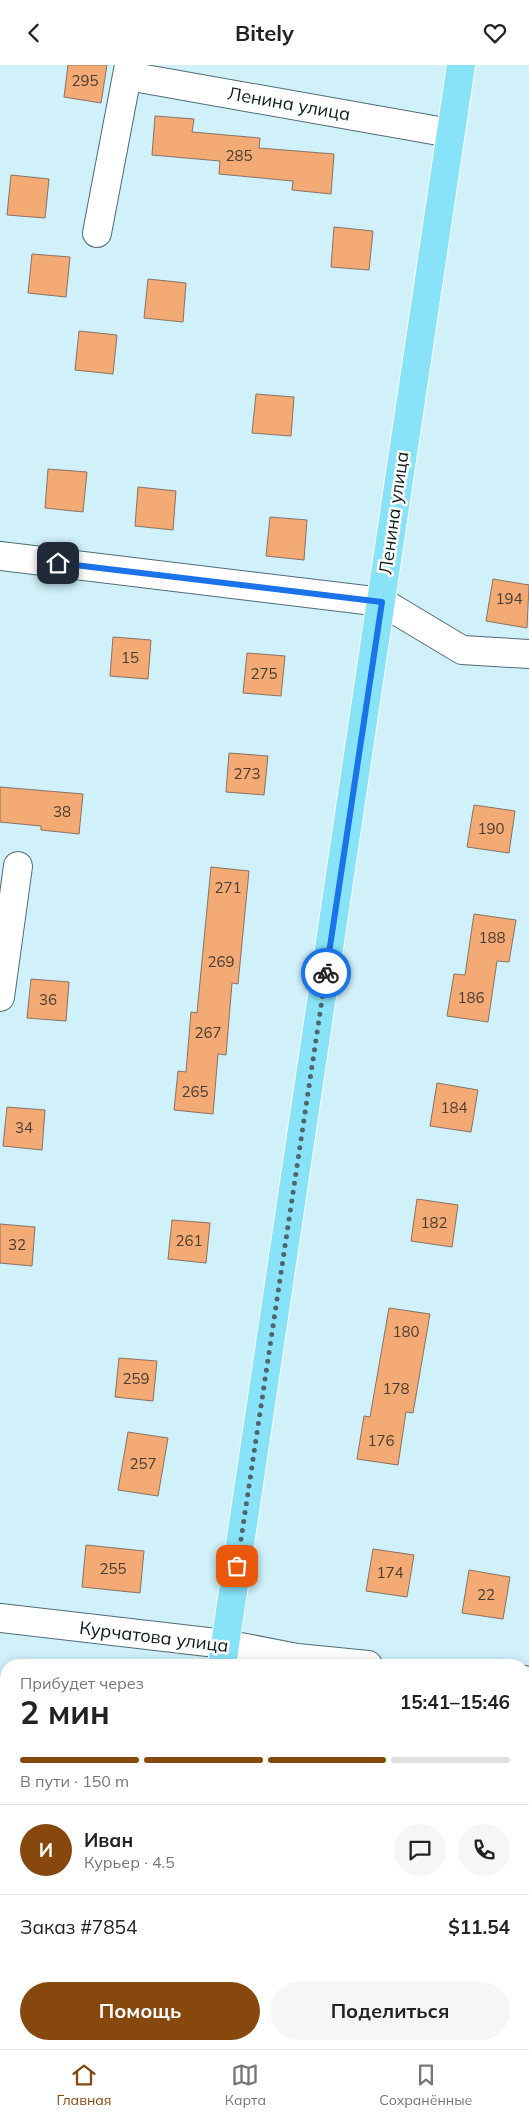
<!DOCTYPE html>
<html lang="ru">
<meta charset="utf-8">
<style>
:root{--surface:#fff;--page:#f6f6f6;--text:#222;--muted:#767676;--line:#e0e0e0;--accent:#87480e}
body{margin:0;font-family:Mulish,sans-serif;background:var(--page);color:var(--text);height:100vh;display:flex;flex-direction:column;font-size:19px;white-space:nowrap}
*{box-sizing:border-box;margin:0}
p{font-size:16px;color:var(--muted)}
.icon{flex:none;width:28px;height:28px;fill:none;stroke:currentColor;stroke-width:2;stroke-linecap:round;stroke-linejoin:round}
.map{position:relative;flex:1;overflow:hidden}
.drawer{position:absolute;left:0px;top:1594px;width:530px;height:391px;display:flex;flex-direction:column;background:var(--surface);border-radius:20px 20px 0 0;box-shadow:0 2px 12px #0003}
.drawer>*{flex:none}
.pin{position:absolute;display:grid;place-items:center;width:42px;height:42px;color:#fff;margin:-21px;border-radius:10px;box-shadow:0 2px 8px #0006}
.courier{position:absolute;display:grid;place-items:center;width:50px;height:50px;margin:-25px;border:4px solid #1a73e8;border-radius:50%;background:#fff;color:#222;box-shadow:0 1px 6px #0007}
.headline em{font-style:normal;font-weight:700}
.headline div{display:flex;flex-direction:column-reverse}
.headline{display:flex;align-items:center;justify-content:space-between;height:85px;padding:0 20px}
h1{font-size:32px;font-weight:700;line-height:38px}
.bar{display:grid;grid-template-columns:repeat(4,1fr);gap:8px 5px;align-content:center;height:60px;padding:0 20px}
.bar i{height:6px;border-radius:4px;background:var(--line)}
.bar .selected{background:var(--accent)}
.bar p{grid-column:span 4}
.line{display:flex;align-items:center;gap:12px;padding:0 20px;border-top:1px solid var(--line)}
.line div{flex:1}
.round{display:grid;place-items:center;flex:none;width:52px;height:52px;border-radius:26px;background:var(--page)}
.button{display:flex;gap:10px;margin-top:auto;padding:10px 20px}
.button a{flex:1;height:58px;border-radius:30px;background:var(--accent);color:#fff;font-size:20px;font-weight:700;line-height:58px;text-align:center}
.button a+a{background:var(--page);color:var(--text)}
header{display:flex;justify-content:space-between;align-items:center;height:65px;padding:0 20px;background:var(--surface);font-size:22px;font-weight:700}
.tabs{display:flex;justify-content:space-around;align-items:center;height:70px;border-top:1px solid var(--line);background:var(--surface);font-size:14px;color:var(--muted)}
.tabs a{display:grid;justify-items:center;gap:2px}
.tabs .selected{color:var(--accent)}
.map>svg:first-child{display:block}
.building{fill:#f4aa75;stroke:#887262}
.lines{fill:none;stroke-linecap:round;stroke-linejoin:round}
.minor-casing{stroke:#4f6c74;stroke-width:30}
.major-casing{stroke:#fff;stroke-width:30}
.minor{stroke:#fff;stroke-width:28}
.major{stroke:#88e3f8;stroke-width:28}
.done{stroke:#51646a;stroke-width:5;stroke-dasharray:0 9}
.route{stroke:#1a73e8;stroke-width:6}
.labels{text-anchor:middle;stroke-width:5;stroke-linejoin:round;paint-order:stroke}
.number-label{font-size:15px;fill:#473d32}
.street-label{font-size:18px;fill:#0d191c;stroke:#fff}
</style>
<header><svg class="icon" aria-label="back" viewBox="0 0 24 24"><path d="M15 5l-7 7 7 7"/></svg>Bitely<svg class="icon" aria-label="heart" viewBox="0 0 24 24"><path d="M12 20l-8-8c-3-5 5-10 8-4 3-6 11-1 8 4z"/></svg></header>
<div class="map">
<svg width="529" height="1984" viewBox="0 0 529 1984">
<rect width="100%" height="100%" fill="#d0f0fa"/>
<!-- building -->
<g class="building">
<path d="M68,0H107L101,38L64,32Z"/>
<path d="M155,51L194,54L192,67L260,73L259,83L334,89L331,129L292,125L293,116L219,109L220,96L152,90Z"/>
<path d="M11,110L49,114L45,153L7,150Z"/>
<path d="M334,162L373,166L369,205L331,202Z"/>
<path d="M32,189L70,192L66,232L28,228Z"/>
<path d="M148,214L186,218L183,257L144,253Z"/>
<path d="M79,266L117,270L113,309L75,305Z"/>
<path d="M256,329L294,332L291,371L252,368Z"/>
<path d="M48,404L87,407L83,447L45,443Z"/>
<path d="M138,422L176,426L173,465L135,461Z"/>
<path d="M270,452L307,455L304,495L266,491Z"/>
<path d="M493,514L529,520L527,563L486,556Z"/>
<path d="M113,572L151,575L148,614L110,611Z"/>
<path d="M247,588L285,591L281,631L243,628Z"/>
<path d="M229,688L268,691L264,730L226,727Z"/>
<path d="M0,722L83,729L79,769L41,765V761L0,757Z"/>
<path d="M474,740L515,746L509,788L467,782Z"/>
<path d="M211,802L249,806L238,919L232,918L226,990L218,989L213,1049L174,1045L178,1006L186,1007L191,947L197,948Z"/>
<path d="M474,849L516,855L509,897L497,896L488,957L447,951L454,909L465,910Z"/>
<path d="M31,914L69,917L66,956L27,953Z"/>
<path d="M437,1018L478,1025L471,1067L430,1061Z"/>
<path d="M7,1042L45,1045L42,1085L3,1081Z"/>
<path d="M417,1134L458,1140L452,1182L411,1176Z"/>
<path d="M172,1155L210,1158L206,1198L168,1194Z"/>
<path d="M0,1159L35,1162L32,1201L0,1198Z"/>
<path d="M389,1243L430,1249L413,1348L406,1347L398,1400L357,1394L364,1351L370,1352Z"/>
<path d="M119,1293L157,1296L153,1336L115,1332Z"/>
<path d="M128,1367L168,1373L158,1431L118,1425Z"/>
<path d="M86,1480L144,1486L140,1528L82,1522Z"/>
<path d="M373,1484L414,1490L407,1532L366,1526Z"/>
<path d="M469,1505L510,1512L503,1554L462,1548Z"/>
</g>
<g class="lines">
<!-- minor casing -->
<g class="minor-casing">
<g id="minor">
<path d="M128,11L450,68"/>
<path d="M97,168L129,0"/>
<path d="M0,491L382,537L462,585L529,589"/>
<path d="M0,932L18,801"/>
<path d="M0,1553L225,1579L297,1593L368,1600"/>
<path d="M524,1615L529,1616"/>
<path d="M524,1924L529,1896"/>
<path d="M513,1984V1979"/>
</g>
</g>
<!-- major casing -->
<g class="major-casing">
<g id="major">
<path d="M222,1600L461,0"/>
<path d="M167,1984V1979"/>
</g>
</g>
<!-- minor -->
<use href="#minor" class="minor"/>
<!-- major -->
<use href="#major" class="major"/>
</g>
<g class="lines">
<!-- done -->
<path class="done" d="M237,1501L326,908"/>
<!-- route -->
<path class="route" d="M58,498L382,537L326,908"/>
</g>
<g class="labels">
<!-- number labels -->
<g class="number-label">
<text x="85" y="21">295</text>
<text x="239" y="96">285</text>
<text x="509" y="539">194</text>
<text x="130" y="598">15</text>
<text x="264" y="614">275</text>
<text x="247" y="714">273</text>
<text x="62" y="752">38</text>
<text x="491" y="769">190</text>
<text x="228" y="828">271</text>
<text x="492" y="878">188</text>
<text x="221" y="902">269</text>
<text x="471" y="938">186</text>
<text x="48" y="940">36</text>
<text x="208" y="973">267</text>
<text x="195" y="1032">265</text>
<text x="454" y="1048">184</text>
<text x="24" y="1068">34</text>
<text x="434" y="1163">182</text>
<text x="189" y="1181">261</text>
<text x="17" y="1185">32</text>
<text x="406" y="1272">180</text>
<text x="136" y="1319">259</text>
<text x="396" y="1329">178</text>
<text x="381" y="1381">176</text>
<text x="143" y="1404">257</text>
<text x="113" y="1509">255</text>
<text x="390" y="1513">174</text>
<text x="486" y="1535">22</text>
</g>
<!-- street labels -->
<g class="street-label">
<text transform="translate(289 39) rotate(10)" y="6">Ленина улица</text>
<text transform="translate(394 448) rotate(-82)" y="6">Ленина улица</text>
<text transform="translate(154 1572) rotate(7)" y="6">Курчатова улица</text>
</g>
</g>
</svg>
<div class="pin" style="left:237px;top:1501px;background:#ea580c"><svg class="icon" aria-label="bag" viewBox="0 0 24 24"><path d="M5 8h14l-1 12H6zM9 8a3 3 0 0 1 6 0"/></svg></div>
<div class="pin" style="left:58px;top:498px;background:#1f2937"><svg class="icon" aria-label="home" viewBox="0 0 24 24"><path d="M3 11l9-7 9 7M6 9v11h12V9"/></svg></div>
<div class="courier" style="left:326px;top:908px"><svg class="icon" aria-label="bike" viewBox="0 0 24 24"><circle cx="6" cy="16" r="4"/><circle cx="18" cy="16" r="4"/><path d="M6 16l4-8h5l3 8M10 8l3 8H6M13 5h3"/></svg></div>
<section class="drawer">
<div class="headline"><div><h1>2 мин</h1><p>Прибудет через</p></div><em>15:41–15:46</em></div>
<div class="bar"><i class="selected"></i><i class="selected"></i><i class="selected"></i><i></i><p>В пути · 150 m</p></div>
<div class="line" style="height:90px"><b class="round" style="background:var(--accent);color:#fff">И</b><div><b>Иван</b><p>Курьер · 4.5</p></div><a class="round"><svg class="icon" aria-label="chat" viewBox="0 0 24 24"><path d="M4 5h16v11H9l-5 4z"/></svg></a><a class="round"><svg class="icon" aria-label="phone" viewBox="0 0 24 24"><path d="M5 4h4l2 5-3 2q2 4 5 5l2-3 5 2v4C11 20 4 13 5 4z"/></svg></a></div>
<div class="line" style="height:65px"><div>Заказ #7854</div><b>$11.54</b></div>
<div class="button"><a>Помощь</a><a>Поделиться</a></div>
</section>
</div>
<nav class="tabs">
<a class="selected"><svg class="icon" aria-label="home" viewBox="0 0 24 24"><path d="M3 11l9-7 9 7M6 9v11h12V9"/></svg>Главная</a>
<a><svg class="icon" aria-label="map" viewBox="0 0 24 24"><path d="M3 6l6-2 6 2 6-2v14l-6 2-6-2-6 2zM9 4v14M15 6v14"/></svg>Карта</a>
<a><svg class="icon" aria-label="saved" viewBox="0 0 24 24"><path d="M7 4h10v16l-5-4-5 4z"/></svg>Сохранённые</a>
</nav>
